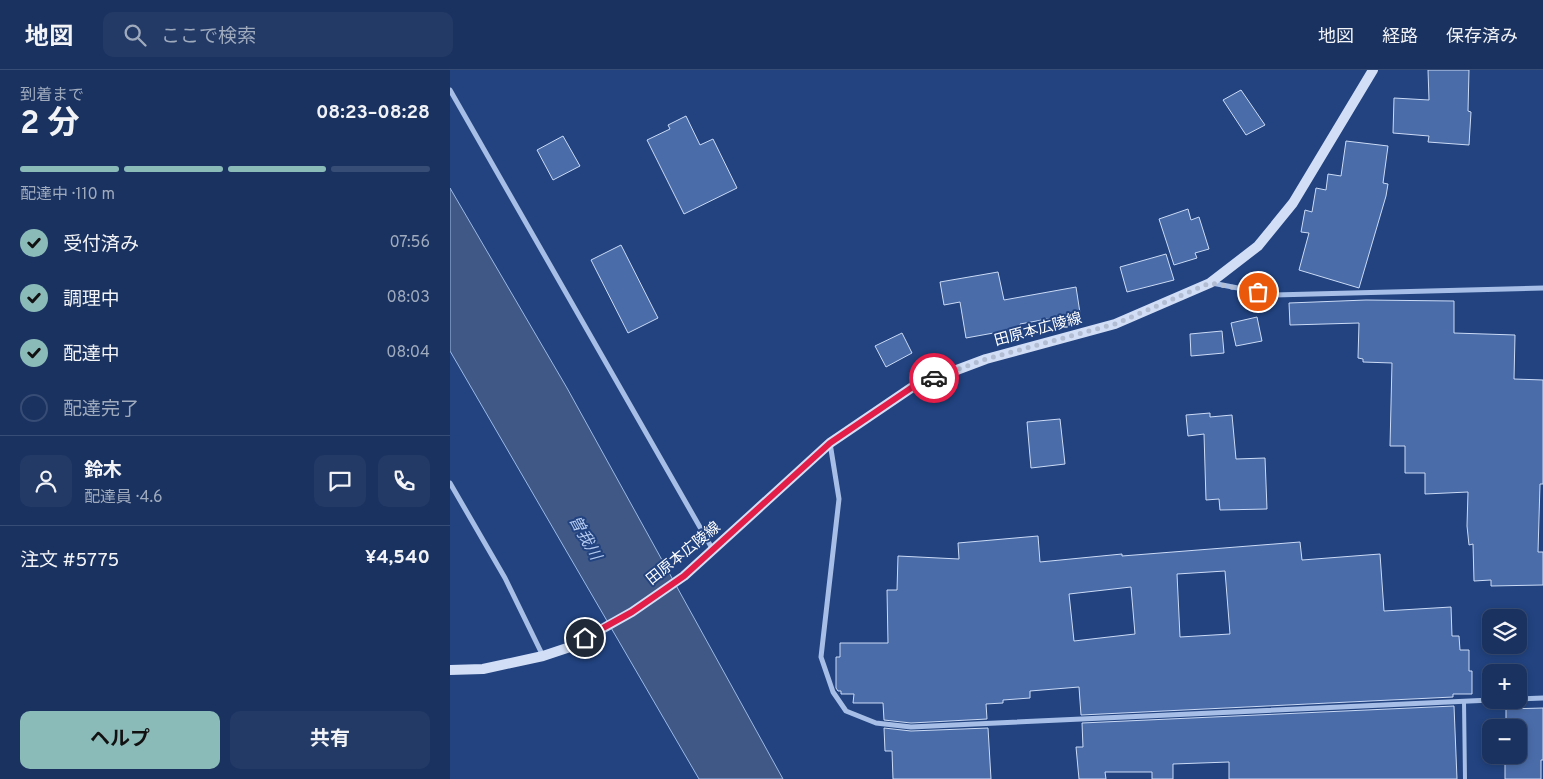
<!DOCTYPE html>
<html lang="ja">
<meta charset="utf-8">
<style>
:root{--surface:#1a3260;--page:#233a66;--text:#f1f3f6;--muted:#9faabd;--line:#384d75;--accent:#8bbbb9}
body{margin:0;font-family:Overpass,"Noto Sans JP",sans-serif;background:var(--page);color:var(--text);height:100vh;display:flex;flex-direction:column;font-size:19px;white-space:nowrap}
*{box-sizing:border-box;margin:0}
p{font-size:16px;color:var(--muted)}
.icon{flex:none;width:28px;height:28px;fill:none;stroke:currentColor;stroke-width:2;stroke-linecap:round;stroke-linejoin:round}
.map{position:relative;flex:1;overflow:hidden}
.panel{display:flex;flex-direction:column;background:var(--surface);width:450px}
.panel>*{flex:none}
.controls{position:absolute;left:1032px;top:539px;display:grid;gap:10px}
.controls a{display:grid;place-items:center;width:45px;height:45px;border-radius:10px;background:var(--surface);box-shadow:0 2px 8px #0003,0 0 0 1px var(--line);font-size:25px}
.pin{position:absolute;display:grid;place-items:center;width:42px;height:42px;color:#fff;margin:-21px;border:2px solid #fff;border-radius:50%;box-shadow:0 1px 5px #0007}
.courier{position:absolute;display:grid;place-items:center;width:50px;height:50px;margin:-25px;border:4px solid #e11d48;border-radius:50%;background:#fff;color:#222;box-shadow:0 1px 6px #0007}
.overview em{font-style:normal;font-weight:700}
.overview div{display:flex;flex-direction:column-reverse}
.overview{display:flex;align-items:center;justify-content:space-between;height:85px;padding:0 20px}
h1{font-size:32px;font-weight:700;line-height:38px}
.bar{display:grid;grid-template-columns:repeat(4,1fr);gap:8px 5px;align-content:center;height:60px;padding:0 20px}
.bar i{height:6px;border-radius:4px;background:var(--line)}
.bar .on{background:var(--accent)}
.bar p{grid-column:span 4}
.line{display:flex;align-items:center;gap:12px;padding:0 20px;border-top:1px solid var(--line)}
.line div{flex:1}
.round{display:grid;place-items:center;flex:none;width:52px;height:52px;border-radius:10px;background:var(--page)}
ol{padding:0 20px;list-style:none}
li{display:flex;align-items:center;gap:15px;height:55px}
li p{margin-inline-start:auto}
li .icon{padding:5px;border-radius:50%;background:var(--accent);color:#111;stroke-width:4}
li:last-child{color:var(--muted)}
li i{width:28px;height:28px;border:2px solid var(--line);border-radius:50%}
.primary-button{display:flex;gap:10px;margin-top:auto;padding:10px 20px}
.primary-button a{flex:1;height:58px;border-radius:10px;background:var(--accent);color:#111;font-size:20px;font-weight:700;line-height:58px;text-align:center}
.primary-button a+a{background:var(--page);color:var(--text)}
header{display:flex;align-items:center;gap:30px;box-sizing:border-box;height:70px;padding:0 25px;background:var(--surface);border-bottom:1px solid var(--line)}
header strong{font-size:24px}
nav{display:flex;gap:28px;margin-inline-start:auto;font-size:18px}
.search{width:350px;height:45px;background:var(--page);display:flex;align-items:center;gap:12px;box-sizing:border-box;padding:0 18px;border-radius:10px;color:var(--muted);font-size:19px}
main{display:flex;flex:1;min-height:0}
.map>svg:first-child{display:block}
.water{fill:#405885;stroke:#9bb9e8}
.building{fill:#4a6ca9;stroke:#cbdbf6;fill-rule:evenodd}
.lines{fill:none;stroke-linecap:round;stroke-linejoin:round}
.lane{stroke:#a7bfe7;stroke-width:4}
.street{stroke:#a7bfe7;stroke-width:5}
.secondary{stroke:#d2def6;stroke-width:10}
.done{stroke:#b2bdd3;stroke-width:5;stroke-dasharray:0 9}
.route{stroke:#e11d48;stroke-width:6}
.labels{text-anchor:middle;stroke-width:4;stroke-linejoin:round;paint-order:stroke}
.street-label{font-size:15px;fill:#fff;stroke:#224380}
.water-label{font-size:16px;font-style:italic;fill:#b3c9ef;stroke:#224380}
</style>
<header>
<strong>地図</strong>
<div class="search"><svg class="icon" aria-label="search" viewBox="0 0 24 24"><circle cx="10" cy="10" r="6"/><path d="M15 15l6 6"/></svg>ここで検索</div>
<nav><a>地図</a><a>経路</a><a>保存済み</a></nav>
</header>
<main>
<section class="panel">
<div class="overview"><div><h1>2 分</h1><p>到着まで</p></div><em>08:23–08:28</em></div>
<div class="bar"><i class="on"></i><i class="on"></i><i class="on"></i><i></i><p>配達中 · 110 m</p></div>
<ol>
<li><svg class="icon" aria-label="check" viewBox="0 0 24 24"><path d="M5 12l5 5 9-10"/></svg>受付済み<p>07:56</p></li>
<li><svg class="icon" aria-label="check" viewBox="0 0 24 24"><path d="M5 12l5 5 9-10"/></svg>調理中<p>08:03</p></li>
<li><svg class="icon" aria-label="check" viewBox="0 0 24 24"><path d="M5 12l5 5 9-10"/></svg>配達中<p>08:04</p></li>
<li><i></i>配達完了</li>
</ol>
<div class="line" style="height:90px"><a class="round"><svg class="icon" aria-label="person" viewBox="0 0 24 24"><circle cx="12" cy="8" r="4"/><path d="M4 21q1-7 8-7t8 7"/></svg></a><div><b>鈴木</b><p>配達員 · 4.6</p></div><a class="round"><svg class="icon" aria-label="chat" viewBox="0 0 24 24"><path d="M4 5h16v11H9l-5 4z"/></svg></a><a class="round"><svg class="icon" aria-label="phone" viewBox="0 0 24 24"><path d="M5 4h4l2 5-3 2q2 4 5 5l2-3 5 2v4C11 20 4 13 5 4z"/></svg></a></div>
<div class="line" style="height:65px"><div>注文 #5775</div><b>¥4,540</b></div>
<div class="primary-button"><a>ヘルプ</a><a>共有</a></div>
</section>
<div class="map">
<svg width="1093" height="709" viewBox="0 0 1093 709">
<rect width="100%" height="100%" fill="#224380"/>
<!-- water -->
<path class="water" d="M0,118L117,318L333,709H249L0,281Z"/>
<!-- building -->
<g class="building">
<path d="M978,0H1019L1018,41L1021,42L1019,75L978,72L979,66L943,63L944,28L979,30Z"/>
<path d="M791,20L815,55L796,65L773,30Z"/>
<path d="M236,46L250,75L263,69L287,118L234,144L197,70L220,59L218,55Z"/>
<path d="M113,66L130,96L103,110L87,80Z"/>
<path d="M896,71L938,76L933,113L938,114L936,126L909,218L849,200L859,163L851,162L855,140L862,142L866,118L876,120L878,104L891,106Z"/>
<path d="M738,139L741,150L749,147L759,179L745,183L747,188L724,195L709,149Z"/>
<path d="M171,175L208,248L178,263L141,190Z"/>
<path d="M716,184L724,210L677,222L670,197Z"/>
<path d="M548,202L554,230L626,217L630,243L570,254L571,258L516,268L510,232L494,235L490,212Z"/>
<path d="M916,230L1004,231V263L1065,265L1064,309L1093,310V414H1090L1088,482H1093V515L1041,516V510L1024,511L1023,474L1019,475L1017,456L1018,422L975,424V403H955V376H940L942,293L913,292V289L908,288L909,253L840,255L839,233Z"/>
<path d="M807,247L812,271L786,276L781,253Z"/>
<path d="M772,261L774,283L741,286L740,264Z"/>
<path d="M452,263L462,283L436,297L425,276Z"/>
<path d="M760,343V347L782,345L786,389L815,388L817,439L770,440L769,429L756,430L754,364L738,366L736,345Z"/>
<path d="M610,349L615,394L581,398L577,352Z"/>
<path d="M588,466L590,492L672,484V486L850,472L852,490L930,484L934,541L1001,537L1002,566H1009L1010,580H1019V601H1022V624H1003V627L631,645L629,617L580,621V628L553,630V633L536,634L537,649L461,653L434,650L433,633H403L404,624H391V621H388L386,618V587H390V573H438L437,520H447L448,486L509,489L508,473ZM775,501L780,564L730,567L727,504ZM681,517L685,564L624,571L619,524Z"/>
<path d="M1004,636L1007,709H779V692L723,694V709H702V702H655L656,709H629L626,677H633L632,653Z"/>
<path d="M1093,638V690H1091V709H1055V685H1069V658H1056V639Z"/>
<path d="M434,658L461,661L538,658L541,709H443L442,681H435Z"/>
</g>
<g class="lines">
<!-- lane -->
<path class="lane" d="M1014,631L1015,709"/>
<!-- street -->
<g class="street">
<path d="M0,20L263,480"/>
<path d="M762,213L824,225L1093,218"/>
<path d="M380,373L389,429L371,587L383,622L396,641L426,653L461,657L1041,630"/>
<path d="M0,413L55,508L93,586"/>
<path d="M1069,629L1093,628"/>
</g>
<!-- secondary -->
<path class="secondary" d="M0,600L33,599L93,586L120,577L182,542L234,506L380,373L464,316L536,289L665,254L760,213L808,176L843,133L923,0"/>
</g>
<g class="lines">
<!-- done -->
<path class="done" d="M484,308L536,289L665,254L760,213L808,222"/>
<!-- route -->
<path class="route" d="M135,568L182,542L234,506L380,373L464,316L484,308"/>
</g>
<g class="labels">
<!-- street labels -->
<g class="street-label">
<text transform="translate(588 259) rotate(-15)" y="5">田原本広陵線</text>
<text transform="translate(233 483) rotate(-39)" y="5">田原本広陵線</text>
</g>
<!-- water labels -->
<g class="water-label">
<text transform="translate(136 467) rotate(61)" y="6">曽我川</text>
</g>
</g>
</svg>
<div class="controls">
<a><svg class="icon" aria-label="layers" viewBox="0 0 24 24"><path d="M12 4l9 5-9 5-9-5zM3 14l9 5 9-5"/></svg></a>
<a>+</a>
<a>−</a>
</div>
<div class="pin" style="left:808px;top:222px;background:#ea580c"><svg class="icon" aria-label="bag" viewBox="0 0 24 24"><path d="M5 8h14l-1 12H6zM9 8a3 3 0 0 1 6 0"/></svg></div>
<div class="pin" style="left:135px;top:568px;background:#1f2937"><svg class="icon" aria-label="home" viewBox="0 0 24 24"><path d="M3 11l9-7 9 7M6 9v11h12V9"/></svg></div>
<div class="courier" style="left:484px;top:308px"><svg class="icon" aria-label="car" viewBox="0 0 24 24"><path d="M5 17H2v-5l4-1 3-4h7l3 4 3 1v5h-3M9 17h6M6 11h13"/><circle cx="7" cy="17" r="2"/><circle cx="17" cy="17" r="2"/></svg></div>
</div>
</main>
